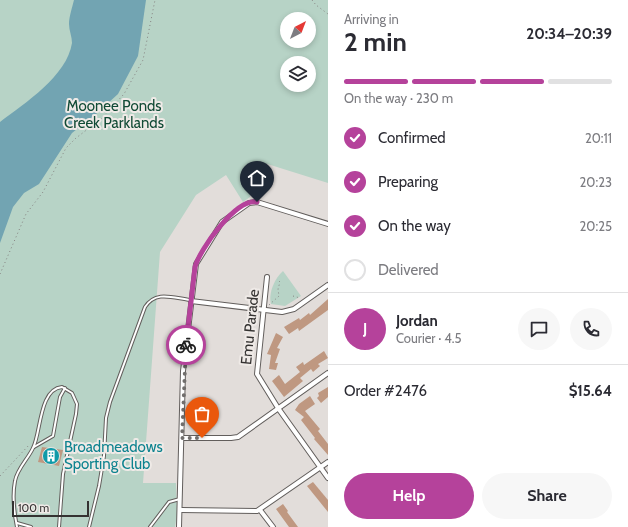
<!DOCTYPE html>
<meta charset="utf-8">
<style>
:root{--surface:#fff;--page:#f7f7f7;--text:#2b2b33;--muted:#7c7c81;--line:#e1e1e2;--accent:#b5429b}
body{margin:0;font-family:Cabin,sans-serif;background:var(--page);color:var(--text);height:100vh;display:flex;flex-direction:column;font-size:15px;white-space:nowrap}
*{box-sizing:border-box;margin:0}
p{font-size:13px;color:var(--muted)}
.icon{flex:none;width:22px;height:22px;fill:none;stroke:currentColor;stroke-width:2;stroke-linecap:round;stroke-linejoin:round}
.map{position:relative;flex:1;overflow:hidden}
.details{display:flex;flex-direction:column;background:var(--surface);width:300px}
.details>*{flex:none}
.needle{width:26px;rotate:42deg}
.fabs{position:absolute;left:280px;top:12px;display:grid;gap:8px}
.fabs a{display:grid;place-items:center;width:36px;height:36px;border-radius:50%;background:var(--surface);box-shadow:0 2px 6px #0003;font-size:20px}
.scale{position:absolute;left:12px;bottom:10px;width:77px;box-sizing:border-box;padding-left:4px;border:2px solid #343231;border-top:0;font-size:11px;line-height:14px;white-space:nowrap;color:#343231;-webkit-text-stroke:3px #efeae7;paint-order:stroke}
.pin{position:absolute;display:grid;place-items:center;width:34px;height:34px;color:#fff;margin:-41px -17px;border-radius:50% 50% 50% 0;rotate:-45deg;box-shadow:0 0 4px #0007}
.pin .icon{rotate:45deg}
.courier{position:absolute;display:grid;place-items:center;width:40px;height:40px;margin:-20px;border:3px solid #b5429b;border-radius:50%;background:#fff;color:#222;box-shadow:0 1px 5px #0007}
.summary em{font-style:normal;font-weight:700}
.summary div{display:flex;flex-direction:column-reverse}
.summary{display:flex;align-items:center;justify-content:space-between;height:68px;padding:0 16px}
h1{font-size:26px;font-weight:700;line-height:30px}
.bar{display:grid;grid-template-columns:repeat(4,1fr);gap:6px 4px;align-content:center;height:48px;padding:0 16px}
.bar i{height:5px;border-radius:3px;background:var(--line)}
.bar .selected{background:var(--accent)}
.bar p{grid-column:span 4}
.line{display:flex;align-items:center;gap:10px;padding:0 16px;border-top:1px solid var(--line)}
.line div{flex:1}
.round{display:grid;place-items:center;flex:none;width:42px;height:42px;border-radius:21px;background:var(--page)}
ol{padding:0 16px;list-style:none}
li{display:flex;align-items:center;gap:12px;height:44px}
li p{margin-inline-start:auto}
li .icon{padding:4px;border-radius:50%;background:var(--accent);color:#fff;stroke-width:4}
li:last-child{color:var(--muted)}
li i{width:22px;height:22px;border:2px solid var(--line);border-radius:50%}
.action{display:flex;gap:8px;margin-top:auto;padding:8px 16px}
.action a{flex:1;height:46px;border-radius:24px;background:var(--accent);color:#fff;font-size:16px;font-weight:700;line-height:46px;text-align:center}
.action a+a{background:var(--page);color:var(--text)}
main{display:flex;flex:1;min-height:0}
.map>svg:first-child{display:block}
.green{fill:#b7d3c6;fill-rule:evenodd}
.water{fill:#72a4b2}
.building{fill:#bf9881}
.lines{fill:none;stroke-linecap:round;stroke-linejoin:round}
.service-casing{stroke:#625e5c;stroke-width:4}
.minor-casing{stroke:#625e5c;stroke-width:6}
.path{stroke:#858180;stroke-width:1;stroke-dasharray:1 3;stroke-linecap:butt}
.service{stroke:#fff;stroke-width:2}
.minor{stroke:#fff;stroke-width:4}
.done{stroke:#716e6c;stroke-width:4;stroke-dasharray:0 7.2}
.route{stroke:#b5429b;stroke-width:5}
.labels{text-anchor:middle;stroke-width:4;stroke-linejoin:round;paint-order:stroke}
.park-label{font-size:15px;fill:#104a35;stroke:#efeae7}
.street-label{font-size:15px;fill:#343231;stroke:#efeae7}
.culture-label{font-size:15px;fill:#0d838f;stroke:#efeae7;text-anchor:start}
</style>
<main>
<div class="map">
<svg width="328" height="527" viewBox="0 0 328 527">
<rect width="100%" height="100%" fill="#e2ddda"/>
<!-- green -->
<g class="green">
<path d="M0,0H328V183L261,162L250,197L243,202L226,175L196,195L160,252L143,483H176L177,515L175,527H0ZM287,19H309V41H287ZM287,63H309V85H287Z"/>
<path d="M283,271L301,296L285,306L271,304C268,293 275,278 283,271Z"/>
</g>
<!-- water -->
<path class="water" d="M74,0H146L138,56L118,94L96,114L72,133L39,184L24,193L13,207L0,243V122C25,103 67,76 72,43C72,37 69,30 69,24C69,17 72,8 74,0Z"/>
<!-- building -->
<g class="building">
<path d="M328,299V310L299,331L298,328L289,334L284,327L299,318L300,320L309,313L310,315Z"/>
<path d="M276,333L283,337L277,348L280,349L275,363H278L276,370L269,369L271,355L267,354Z"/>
<path d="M324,351L328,358L318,364L320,366L313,372L311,369L300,378L303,381L284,397L272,381L279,375L285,384L300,372L296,367L303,362L304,365Z"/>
<path d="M328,387V397L321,403L317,398L319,396L318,393Z"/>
<path d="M310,396L315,404L305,411L320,429L318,431L328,444V455L314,439L315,438L301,420L304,417L295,410L299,404Z"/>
<path d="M42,447L63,450L59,466L38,462Z"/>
<path d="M313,482L328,500V512L307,486Z"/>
<path d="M283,504L288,511L287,512L298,527H289L276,509Z"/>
</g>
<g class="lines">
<!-- service casing -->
<g class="service-casing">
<g id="service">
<path d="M34,447L53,436L60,397L65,388"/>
<path d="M17,523L31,527"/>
<path d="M17,527C14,512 12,496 15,481C17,469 28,459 33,448C41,433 39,389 62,387L72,393L77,404L76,414L63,474L59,527"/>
<path d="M89,527L99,486L104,456L106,418L110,402L145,307C156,290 173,298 190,300"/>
<path d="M150,527L169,502L180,499"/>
</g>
</g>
<!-- minor casing -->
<g class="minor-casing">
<g id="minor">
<path d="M267,277L257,374L278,408L328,478"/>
<path d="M191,301L282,312L294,309L328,285"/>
<path d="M182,438H231L238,437L328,373"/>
<path d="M181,510L257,511L328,462"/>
<path d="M260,510L273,527"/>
<path d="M179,527L183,371L196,264L222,222L249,203L257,202L328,224"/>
</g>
</g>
<!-- path -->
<g class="path">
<path d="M312,0L316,5L328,14"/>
<path d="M0,274L26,214L43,192L66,148L76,138L101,119L124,94L143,60L155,0"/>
<path d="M293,296L300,298"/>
<path d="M269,305L279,296L278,289L280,282L277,279"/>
<path d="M0,476L30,444"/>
</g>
<!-- service -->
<use href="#service" class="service"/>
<!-- minor -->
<use href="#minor" class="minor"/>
</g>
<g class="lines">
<!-- done -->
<path class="done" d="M186,345L182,438H202"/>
<!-- route -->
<path class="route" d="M186,345L195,267C200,249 236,198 257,202"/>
</g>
<!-- icons -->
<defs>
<g id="building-disc" transform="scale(0.9)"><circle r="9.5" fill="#0f9aa8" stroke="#efeae7"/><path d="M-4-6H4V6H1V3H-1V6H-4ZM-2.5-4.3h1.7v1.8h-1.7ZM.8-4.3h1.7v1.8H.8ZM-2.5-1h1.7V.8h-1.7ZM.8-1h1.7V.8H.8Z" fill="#fff"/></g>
</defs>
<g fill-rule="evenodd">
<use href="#building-disc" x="51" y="456"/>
</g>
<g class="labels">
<!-- park labels -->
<g class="park-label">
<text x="114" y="111">Moonee Ponds<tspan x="114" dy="17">Creek Parklands</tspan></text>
</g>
<!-- street labels -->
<g class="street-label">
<text transform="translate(250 327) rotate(-84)" y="5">Emu Parade</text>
</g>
<!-- culture labels -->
<g class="culture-label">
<text x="64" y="452">Broadmeadows<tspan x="64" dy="17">Sporting Club</tspan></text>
</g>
</g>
</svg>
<div class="fabs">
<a><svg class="needle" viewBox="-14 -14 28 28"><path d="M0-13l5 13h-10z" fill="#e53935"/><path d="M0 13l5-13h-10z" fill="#7c7c81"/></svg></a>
<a><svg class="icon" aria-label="layers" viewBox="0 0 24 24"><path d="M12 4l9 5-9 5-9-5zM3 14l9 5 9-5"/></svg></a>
</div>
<div class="scale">100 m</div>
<div class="pin" style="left:202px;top:438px;background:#ea580c"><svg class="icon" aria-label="bag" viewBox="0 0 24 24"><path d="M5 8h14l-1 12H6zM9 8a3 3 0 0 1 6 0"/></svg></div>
<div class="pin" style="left:257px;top:202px;background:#1f2937"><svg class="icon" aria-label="home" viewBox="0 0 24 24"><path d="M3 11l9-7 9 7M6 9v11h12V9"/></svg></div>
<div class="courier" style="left:186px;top:345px"><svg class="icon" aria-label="bike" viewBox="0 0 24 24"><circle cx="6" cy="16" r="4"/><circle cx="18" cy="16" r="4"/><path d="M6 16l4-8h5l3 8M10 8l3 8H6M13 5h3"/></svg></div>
</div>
<section class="details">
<div class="summary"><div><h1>2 min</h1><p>Arriving in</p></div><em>20:34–20:39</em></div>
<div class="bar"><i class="selected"></i><i class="selected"></i><i class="selected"></i><i></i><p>On the way · 230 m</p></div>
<ol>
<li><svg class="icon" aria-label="check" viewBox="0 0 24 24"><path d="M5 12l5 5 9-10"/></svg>Confirmed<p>20:11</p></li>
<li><svg class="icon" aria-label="check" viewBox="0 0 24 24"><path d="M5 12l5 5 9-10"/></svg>Preparing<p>20:23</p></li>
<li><svg class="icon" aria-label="check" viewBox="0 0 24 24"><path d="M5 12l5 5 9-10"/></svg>On the way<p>20:25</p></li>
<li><i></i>Delivered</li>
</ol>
<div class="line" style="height:72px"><b class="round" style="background:var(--accent);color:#fff">J</b><div><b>Jordan</b><p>Courier · 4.5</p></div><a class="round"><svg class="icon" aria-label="chat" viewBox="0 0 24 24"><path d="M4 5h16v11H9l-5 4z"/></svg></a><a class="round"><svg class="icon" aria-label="phone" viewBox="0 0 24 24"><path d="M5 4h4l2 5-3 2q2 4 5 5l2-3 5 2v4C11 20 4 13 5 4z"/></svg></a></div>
<div class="line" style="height:52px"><div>Order #2476</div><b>$15.64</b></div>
<div class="action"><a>Help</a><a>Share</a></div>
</section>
</main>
